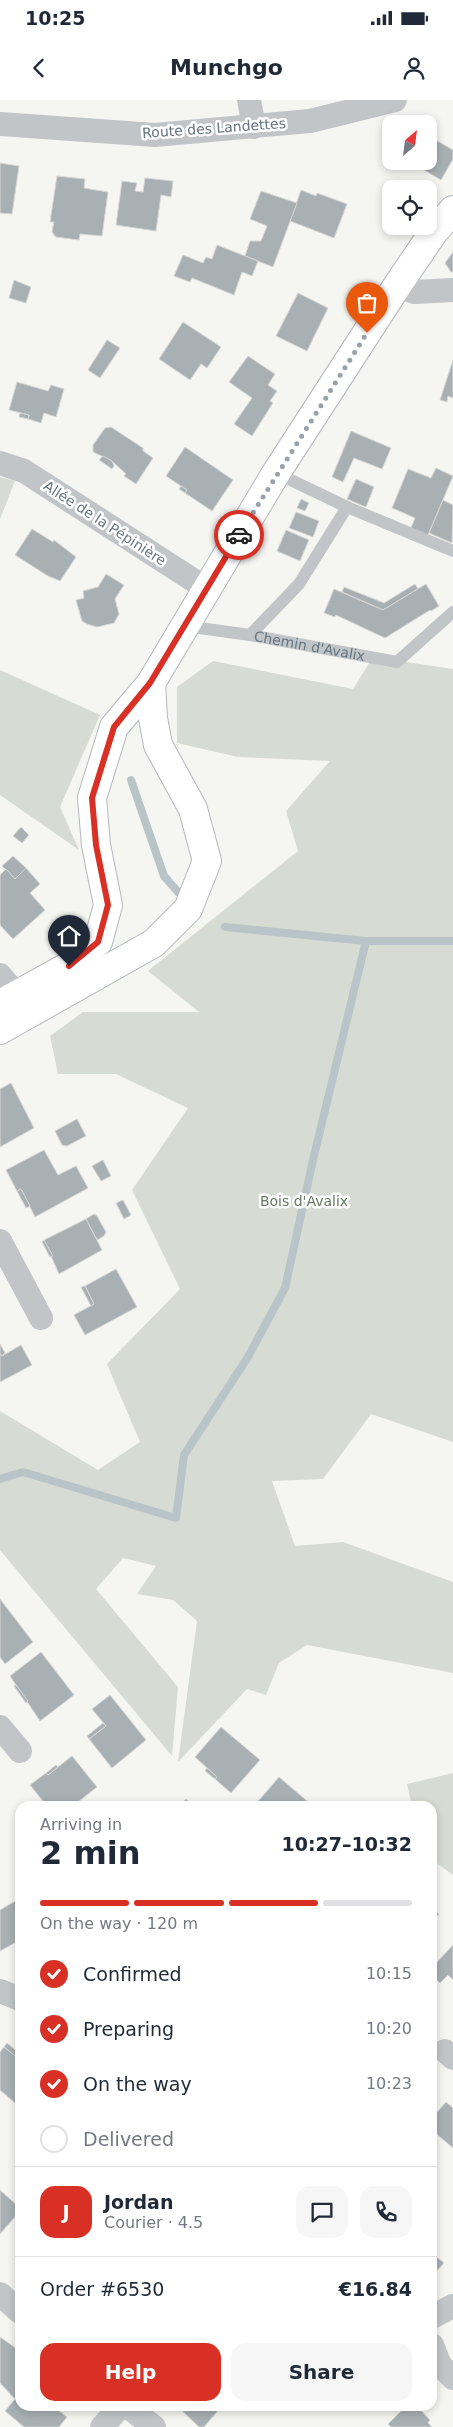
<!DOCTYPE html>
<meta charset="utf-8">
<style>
:root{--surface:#fff;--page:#f6f6f7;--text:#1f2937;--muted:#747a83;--line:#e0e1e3;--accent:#d93025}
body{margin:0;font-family:"DejaVu Sans",sans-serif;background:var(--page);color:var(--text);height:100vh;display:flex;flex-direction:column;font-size:19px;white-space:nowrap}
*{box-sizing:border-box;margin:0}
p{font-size:16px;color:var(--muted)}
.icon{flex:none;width:28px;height:28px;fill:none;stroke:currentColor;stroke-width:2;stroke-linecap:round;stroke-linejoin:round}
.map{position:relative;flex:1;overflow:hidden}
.side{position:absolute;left:15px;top:1701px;width:422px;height:610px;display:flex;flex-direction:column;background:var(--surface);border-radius:15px;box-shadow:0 2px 8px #0003}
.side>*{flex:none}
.needle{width:32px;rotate:28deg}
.controls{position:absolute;left:382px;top:15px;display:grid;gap:10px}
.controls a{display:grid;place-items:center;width:55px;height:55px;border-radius:10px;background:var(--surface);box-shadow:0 2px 8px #0003;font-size:25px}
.pin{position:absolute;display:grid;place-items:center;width:42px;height:42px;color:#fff;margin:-51px -21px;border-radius:50% 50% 50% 0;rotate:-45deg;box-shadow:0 0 5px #0007}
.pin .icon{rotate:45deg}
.courier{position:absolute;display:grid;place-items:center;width:50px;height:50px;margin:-25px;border:4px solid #d93025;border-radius:50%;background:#fff;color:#222;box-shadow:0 1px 6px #0007}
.head em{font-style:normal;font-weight:600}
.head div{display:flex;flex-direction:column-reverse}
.head{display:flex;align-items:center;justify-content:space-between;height:85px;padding:0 25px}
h1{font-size:32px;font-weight:600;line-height:38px}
.bar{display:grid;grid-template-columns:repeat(4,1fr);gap:8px 5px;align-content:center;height:60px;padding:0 25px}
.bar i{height:6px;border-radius:4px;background:var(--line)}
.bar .active{background:var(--accent)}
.bar p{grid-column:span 4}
.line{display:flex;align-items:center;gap:12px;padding:0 25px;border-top:1px solid var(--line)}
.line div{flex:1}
.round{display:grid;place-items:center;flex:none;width:52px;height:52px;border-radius:15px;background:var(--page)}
ol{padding:0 25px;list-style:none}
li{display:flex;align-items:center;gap:15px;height:55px}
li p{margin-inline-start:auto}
li .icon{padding:5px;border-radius:50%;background:var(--accent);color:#fff;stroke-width:4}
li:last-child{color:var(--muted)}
li i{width:28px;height:28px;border:2px solid var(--line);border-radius:50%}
.action{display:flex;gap:10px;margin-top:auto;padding:10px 25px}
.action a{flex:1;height:58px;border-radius:15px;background:var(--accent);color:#fff;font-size:20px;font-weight:600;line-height:58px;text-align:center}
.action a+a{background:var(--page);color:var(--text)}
.status{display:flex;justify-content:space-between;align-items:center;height:35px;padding:0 25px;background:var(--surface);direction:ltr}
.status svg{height:14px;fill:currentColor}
header{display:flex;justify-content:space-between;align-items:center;height:65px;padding:0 25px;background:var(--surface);font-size:22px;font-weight:600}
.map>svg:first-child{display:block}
.green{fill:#d6dcd3}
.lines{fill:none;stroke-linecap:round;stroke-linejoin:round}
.stream{stroke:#b8c4c8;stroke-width:8}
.building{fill:#a8b0b4;stroke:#d7d7d4}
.secondary-casing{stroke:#b3b8bc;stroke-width:30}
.lane{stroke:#c1c5c8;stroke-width:12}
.street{stroke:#c1c5c8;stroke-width:24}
.secondary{stroke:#fff;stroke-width:28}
.done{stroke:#97a2a9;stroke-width:5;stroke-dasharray:0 9}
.route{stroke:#d93025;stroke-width:6}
.labels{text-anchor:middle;stroke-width:5;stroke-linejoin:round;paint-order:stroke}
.street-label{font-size:14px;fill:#657582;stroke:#fff}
.park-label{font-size:14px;fill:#687a63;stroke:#fff}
</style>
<div class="status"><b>10:25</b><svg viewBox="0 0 49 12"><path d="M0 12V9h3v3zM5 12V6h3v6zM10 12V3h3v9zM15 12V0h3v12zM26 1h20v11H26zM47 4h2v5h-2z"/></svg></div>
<header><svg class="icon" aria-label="back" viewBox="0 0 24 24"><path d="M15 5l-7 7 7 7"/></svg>Munchgo<svg class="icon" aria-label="person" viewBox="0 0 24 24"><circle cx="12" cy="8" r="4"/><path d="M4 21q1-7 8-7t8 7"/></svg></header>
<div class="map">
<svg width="453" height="2327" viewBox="0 0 453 2327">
<rect width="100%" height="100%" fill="#f5f5f2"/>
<!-- green -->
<g class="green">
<path d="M0,377L15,381L0,419Z"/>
<path d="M373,557L453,569V1342L371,1314L323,1379L272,1381L295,1446L343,1442L453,1482V1573L307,1545L279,1563L266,1595L247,1589L178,1662L197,1521L173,1500L137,1494L156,1466L123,1458L96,1489L178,1587L172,1656L0,1450V1311L98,1370L140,1342L107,1264L180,1189L132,1090L188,1008L116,974H58L50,936L83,912H199L148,871L298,751L286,711L330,661L238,657L177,643V587L213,561L353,589Z"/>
<path d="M0,570L100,615L60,707L79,750L0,695Z"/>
<path d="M453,1673V1775L433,1760L432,1706H412L407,1684Z"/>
</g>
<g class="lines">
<!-- stream -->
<g class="stream">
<path d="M131,680L164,776L178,792"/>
<path d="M225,827L366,841"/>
<path d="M0,1379L23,1372L176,1418L184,1355L248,1257L285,1188L313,1060L366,841H453"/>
</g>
</g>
<!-- building -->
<g class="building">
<path d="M429,36L453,50V59L441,80L409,61H429Z"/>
<path d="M0,63L19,66L12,114L0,113Z"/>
<path d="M57,76L85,79L84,88L108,92L102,136L80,134L79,140L56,137L52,132L54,122H50Z"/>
<path d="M145,78L173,81L171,97L161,95L156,131L116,125L122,81L137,83L135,91L143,92Z"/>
<path d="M301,90L316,96L317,93L347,104L334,138L290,121Z"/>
<path d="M261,91L297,103L273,167L245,156L250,141H261L267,126L250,119Z"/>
<path d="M217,145L258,161L252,176L242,172L234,195L192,178L190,182L174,176L183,155L203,163L206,157L212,159Z"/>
<path d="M453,152V172H451L445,163Z"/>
<path d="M14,180L31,187L26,203L9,198Z"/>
<path d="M298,193L328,208L307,251L276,236Z"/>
<path d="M183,222L221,247L207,268L201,264L190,280L159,259Z"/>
<path d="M107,240L120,248L100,278L88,270Z"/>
<path d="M248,256L275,274L268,285L277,291L270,301L273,303L252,336L234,324L252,298L229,282Z"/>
<path d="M453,260V298L448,296L447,302L440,300Z"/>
<path d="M17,282L48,291L51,285L64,289L56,317L44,313L41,323L28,319L29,315L9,310Z"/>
<path d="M20,313L29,315L28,319L19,317Z"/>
<path d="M111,327L143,348V351L153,358L136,384L124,376L126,374L112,361L93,352V345L105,328Z"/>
<path d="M351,331L391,348L382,369L354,358L343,382L332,377Z"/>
<path d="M185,347L233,380L212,411L185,393L187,390L166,376Z"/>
<path d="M103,356L112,361L114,366L112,369L99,360Z"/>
<path d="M436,368L453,376L428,435L411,428L415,418L392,408L408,369L431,378Z"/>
<path d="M356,379L374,387L366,407L347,399Z"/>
<path d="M181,386L187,390L185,393L179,389Z"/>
<path d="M301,399L309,403L305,411L297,408Z"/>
<path d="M443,400L453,405L452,443L429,433Z"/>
<path d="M296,412L319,421L313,437L289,428Z"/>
<path d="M32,429L53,442L54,440L76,457L60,481L48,476L15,455Z"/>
<path d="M286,430L309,440L300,461L277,451Z"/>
<path d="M106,474L124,485L115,499L119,514L114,523L97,527L87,524L82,521L76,500L84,498L83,491L98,487Z"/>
<path d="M415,484L418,489L383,510L342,492L344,487L384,503Z"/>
<path d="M426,484L439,506L431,511L430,510L385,538L336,515L335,517L324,513L334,489L383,510Z"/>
<path d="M21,727L29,735L22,743L13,736Z"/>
<path d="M13,756L26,768L15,779L2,766Z"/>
<path d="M26,768L40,784L30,793L45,810L13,839L0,825V775L6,769L15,779Z"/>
<path d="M11,983L34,1028L0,1047V989Z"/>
<path d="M77,1019L86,1036L67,1046L62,1045L55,1031Z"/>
<path d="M44,1050L58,1075L76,1066L88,1088L35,1117L21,1089L17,1091L6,1070Z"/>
<path d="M103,1060L111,1076L101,1081L92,1066Z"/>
<path d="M21,1089L30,1106L26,1108L17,1091Z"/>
<path d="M123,1100L131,1115L124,1119L116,1103Z"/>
<path d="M94,1114L97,1116L106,1132L104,1136L97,1140L86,1119Z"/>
<path d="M86,1119L102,1150L59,1174L44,1140Z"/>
<path d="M44,1140L53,1156L50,1157L42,1142Z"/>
<path d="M116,1169L137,1207L85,1235L74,1215L94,1204L85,1186Z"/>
<path d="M85,1186L94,1204L91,1206L81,1187Z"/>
<path d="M0,1244L5,1253L2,1256L0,1253Z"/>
<path d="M21,1245L32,1265L0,1282V1253L2,1256Z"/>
<path d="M0,1499L33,1542L5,1564L0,1557Z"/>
<path d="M41,1552L74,1595L40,1621L10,1576Z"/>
<path d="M16,1585L28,1601L26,1603L14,1586Z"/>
<path d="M110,1595L146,1640L112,1668L89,1639L106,1626L92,1609Z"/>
<path d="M103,1623L106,1626L89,1639L87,1636Z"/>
<path d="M221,1627L260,1660L231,1693L215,1679L217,1677L195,1657Z"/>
<path d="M72,1656L97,1687L73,1706H47L30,1685L46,1673L48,1675Z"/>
<path d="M56,1665L58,1667L48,1675L46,1673Z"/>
<path d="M207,1668L217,1677L215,1679L205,1671Z"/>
<path d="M279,1677L313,1706H254Z"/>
<path d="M186,1699L194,1706L181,1705Z"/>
<path d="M17,1800L20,1806V1840L0,1851V1810Z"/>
<path d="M432,1809L439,1814L432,1822Z"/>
<path d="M453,1845V1880L448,1875L440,1883L432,1876V1863L435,1861L437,1862Z"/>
<path d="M7,1943L20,1954V1960L4,1947Z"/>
<path d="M4,1947L20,1960V1996L15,2003L0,1990V1952Z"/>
<path d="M446,2002L453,2008V2048L432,2030V2018Z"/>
<path d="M0,2090L20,2108V2111L0,2134Z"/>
<path d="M20,2149V2159L15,2155Z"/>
<path d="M432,2153L444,2163L432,2176Z"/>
<path d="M0,2237L20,2251V2293L15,2299L0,2283Z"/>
<path d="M20,2293V2306H53L67,2317L59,2327H24L5,2311Z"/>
<path d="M177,2306H222L204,2327H199Z"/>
<path d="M406,2306H417L430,2320L428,2323L432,2327H391L388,2324Z"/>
</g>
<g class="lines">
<!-- secondary casing -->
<g class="secondary-casing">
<g id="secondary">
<path d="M0,904L69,866L98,842L108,805L96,745L92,698L114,627L151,583L276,373L397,186L433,133L453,110"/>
<path d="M0,930L154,843L188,809L207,761L193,709L158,645L153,618L151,583"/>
</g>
</g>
<!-- lane -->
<g class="lane">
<path d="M276,373L347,407L453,451"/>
<path id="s1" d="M347,407L299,484L250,535L397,562L453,512"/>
<path d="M185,526L250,535"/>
</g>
<!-- street -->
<g class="street">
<path d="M249,0L254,27"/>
<path d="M0,24L155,35L310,21L395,0"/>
<path d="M397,186L415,192L453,190"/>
<path d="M0,363L24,371L207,489"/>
<path d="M0,875L29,909"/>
<path d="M0,1141L41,1218"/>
<path d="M0,1627L20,1651"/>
<path d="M0,1891L20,1899"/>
<path d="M445,1951L453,1958"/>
<path d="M0,2194L20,2212"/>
<path d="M432,2217L453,2206"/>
<path d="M432,2245L440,2265L453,2278"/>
<path d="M127,2306L154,2327"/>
<path d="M102,2327L121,2306"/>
</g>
<!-- secondary -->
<use href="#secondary" class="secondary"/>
</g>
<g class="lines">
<!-- done -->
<path class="done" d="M239,435L367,233"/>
<!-- route -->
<path class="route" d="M69,866L98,842L108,805L96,745L92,698L114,627L150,583L239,435"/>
</g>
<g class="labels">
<!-- street labels -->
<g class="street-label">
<text transform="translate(214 28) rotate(-4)" y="5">Route des Landettes</text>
<text transform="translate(105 423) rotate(33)" y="5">Allée de la Pépinière</text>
<text dy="5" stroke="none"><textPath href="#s1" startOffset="222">Chemin d'Avalix</textPath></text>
</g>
<!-- park labels -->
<g class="park-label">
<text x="304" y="1106">Bois d'Avalix</text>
</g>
</g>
</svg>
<div class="controls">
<a><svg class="needle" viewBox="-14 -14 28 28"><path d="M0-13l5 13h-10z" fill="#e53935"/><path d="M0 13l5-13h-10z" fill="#747a83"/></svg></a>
<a><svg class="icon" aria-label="locate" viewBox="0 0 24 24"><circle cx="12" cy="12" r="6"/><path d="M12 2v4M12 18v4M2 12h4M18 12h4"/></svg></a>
</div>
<div class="pin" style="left:367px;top:233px;background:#ea580c"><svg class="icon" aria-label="bag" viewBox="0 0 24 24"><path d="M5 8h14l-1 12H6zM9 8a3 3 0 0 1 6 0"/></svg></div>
<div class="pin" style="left:69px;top:866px;background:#1f2937"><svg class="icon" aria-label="home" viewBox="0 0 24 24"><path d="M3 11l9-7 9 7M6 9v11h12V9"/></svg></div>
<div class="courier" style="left:239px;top:435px"><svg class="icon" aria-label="car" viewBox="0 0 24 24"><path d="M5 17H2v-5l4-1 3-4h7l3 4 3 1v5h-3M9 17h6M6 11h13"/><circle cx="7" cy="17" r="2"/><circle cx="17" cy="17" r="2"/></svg></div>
<section class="side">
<div class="head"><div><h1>2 min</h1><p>Arriving in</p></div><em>10:27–10:32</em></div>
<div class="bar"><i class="active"></i><i class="active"></i><i class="active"></i><i></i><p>On the way · 120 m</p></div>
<ol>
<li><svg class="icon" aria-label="check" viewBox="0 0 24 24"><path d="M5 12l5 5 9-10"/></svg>Confirmed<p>10:15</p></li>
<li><svg class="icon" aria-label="check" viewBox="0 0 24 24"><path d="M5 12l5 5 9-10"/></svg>Preparing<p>10:20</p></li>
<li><svg class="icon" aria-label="check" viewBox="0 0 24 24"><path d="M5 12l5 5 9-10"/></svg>On the way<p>10:23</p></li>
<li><i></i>Delivered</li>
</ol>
<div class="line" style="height:90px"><b class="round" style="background:var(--accent);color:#fff">J</b><div><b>Jordan</b><p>Courier · 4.5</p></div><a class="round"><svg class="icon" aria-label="chat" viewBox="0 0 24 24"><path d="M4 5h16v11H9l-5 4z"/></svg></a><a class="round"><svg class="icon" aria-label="phone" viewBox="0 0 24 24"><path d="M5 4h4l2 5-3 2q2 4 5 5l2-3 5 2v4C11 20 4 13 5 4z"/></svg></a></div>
<div class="line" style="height:65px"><div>Order #6530</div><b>€16.84</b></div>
<div class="action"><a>Help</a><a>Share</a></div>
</section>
</div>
